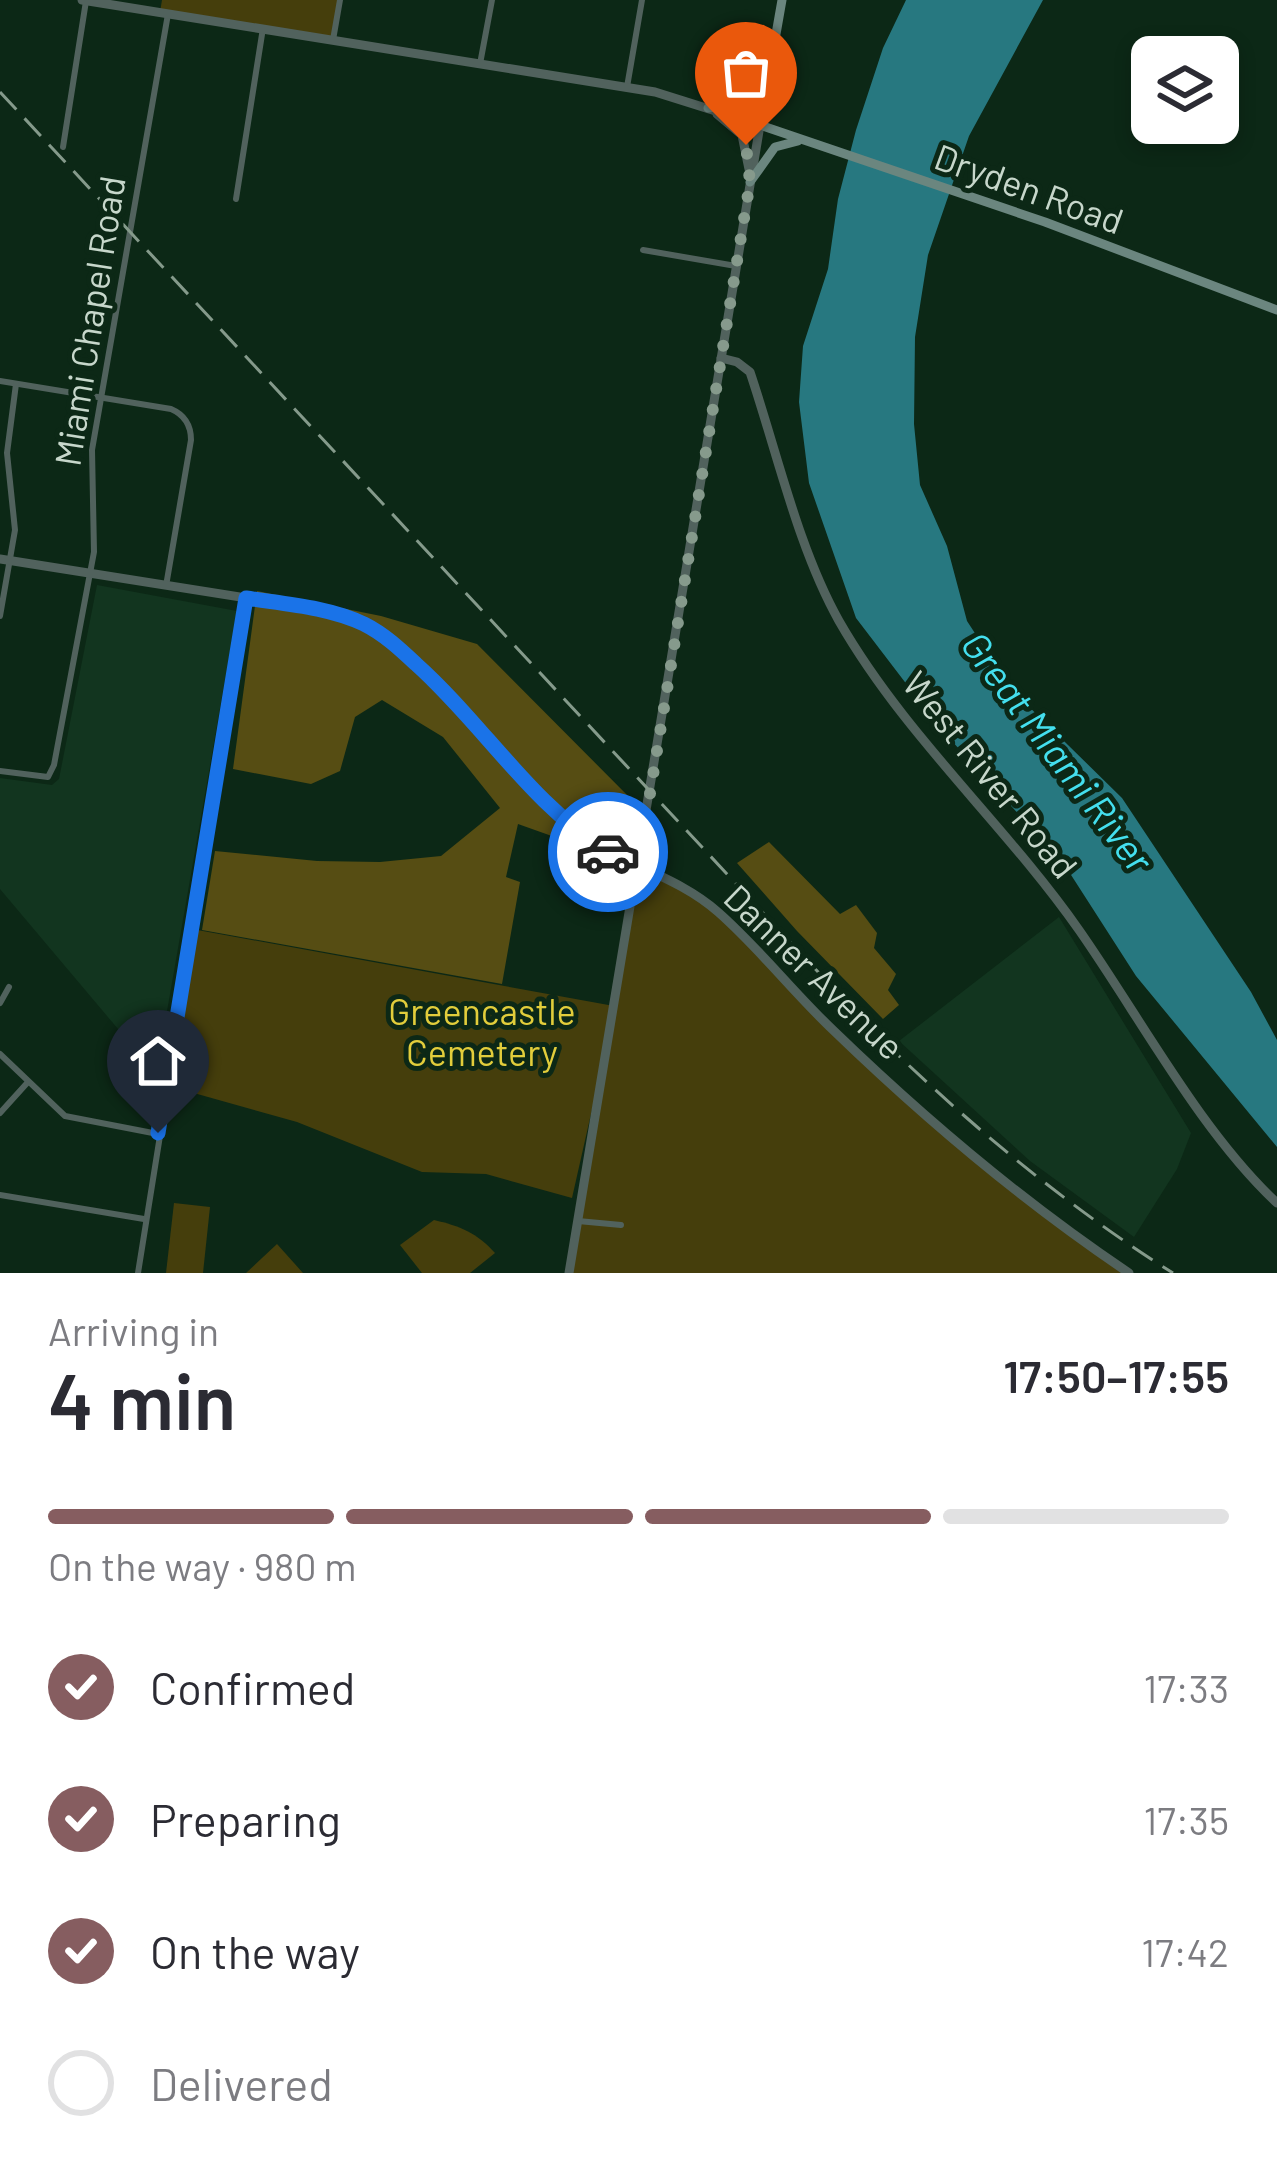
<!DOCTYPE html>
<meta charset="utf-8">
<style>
:root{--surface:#fff;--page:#f7f7f7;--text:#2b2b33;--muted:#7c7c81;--line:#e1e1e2;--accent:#865d60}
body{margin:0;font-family:Barlow,sans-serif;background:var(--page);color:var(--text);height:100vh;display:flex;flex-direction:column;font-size:45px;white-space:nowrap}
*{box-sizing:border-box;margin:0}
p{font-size:39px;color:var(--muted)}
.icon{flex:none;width:66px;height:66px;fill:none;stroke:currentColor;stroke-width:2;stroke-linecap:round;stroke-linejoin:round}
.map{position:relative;height:1273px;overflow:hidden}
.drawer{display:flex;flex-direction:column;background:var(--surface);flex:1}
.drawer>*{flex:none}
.buttons{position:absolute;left:1131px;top:36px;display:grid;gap:24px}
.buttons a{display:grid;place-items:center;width:108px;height:108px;border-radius:18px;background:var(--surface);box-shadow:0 6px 18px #0003;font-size:60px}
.pin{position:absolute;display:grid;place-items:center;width:102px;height:102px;color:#fff;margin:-123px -51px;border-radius:50% 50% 50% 0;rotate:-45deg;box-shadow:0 0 12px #0007}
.pin .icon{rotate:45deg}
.courier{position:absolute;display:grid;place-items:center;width:120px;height:120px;margin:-60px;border:9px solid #1a73e8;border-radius:50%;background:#fff;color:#222;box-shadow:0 3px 15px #0007}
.headline em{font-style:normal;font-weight:600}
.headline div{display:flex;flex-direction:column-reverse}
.headline{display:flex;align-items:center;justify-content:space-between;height:204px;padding:0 48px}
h1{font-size:78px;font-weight:600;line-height:90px}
.bar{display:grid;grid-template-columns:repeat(4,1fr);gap:18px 12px;align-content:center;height:144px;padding:0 48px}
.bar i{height:15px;border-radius:9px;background:var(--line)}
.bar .current{background:var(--accent)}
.bar p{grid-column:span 4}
ol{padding:0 48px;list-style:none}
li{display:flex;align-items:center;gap:36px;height:132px}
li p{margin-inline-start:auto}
li .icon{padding:12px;border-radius:50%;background:var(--accent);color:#fff;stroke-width:4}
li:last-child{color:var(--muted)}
li i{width:66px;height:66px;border:6px solid var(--line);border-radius:50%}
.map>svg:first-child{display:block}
.built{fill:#12351f}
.green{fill:#453e0c}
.forest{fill:#564d13}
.water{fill:#277880}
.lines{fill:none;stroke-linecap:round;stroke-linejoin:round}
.minor{stroke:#51625d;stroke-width:6}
.tertiary{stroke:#51625d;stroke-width:9}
.secondary{stroke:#6b867f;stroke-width:9}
.rail{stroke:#859a8b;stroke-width:3;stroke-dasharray:24 12;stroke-linecap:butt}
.done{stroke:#869a8c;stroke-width:12;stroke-dasharray:0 21.6}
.route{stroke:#1a73e8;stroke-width:15}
.labels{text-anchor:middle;stroke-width:10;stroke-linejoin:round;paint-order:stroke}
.street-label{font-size:36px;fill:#c7d7cb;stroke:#0c2816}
.park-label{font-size:36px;fill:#e2cd3b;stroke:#0c2816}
.water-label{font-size:39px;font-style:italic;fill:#44dfee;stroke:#0c2816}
</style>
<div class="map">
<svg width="1277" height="1273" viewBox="0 0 1277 1273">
<rect width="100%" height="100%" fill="#0c2816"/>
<!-- built -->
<g class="built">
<path d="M97,585L237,611L156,1074L0,889V778L52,785L59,779Z"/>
<path d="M1059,917L1191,1133L1177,1169L1134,1237L1030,1161L899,1041Z"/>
</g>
<!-- green -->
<g class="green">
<path d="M162,0H340L333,40L160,12Z"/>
<path d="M638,867L696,895L925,1116L1129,1273H569L593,1105L572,1198L486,1174L422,1172L297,1122L176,1088L185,1030L176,1028L192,929L614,1006Z"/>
<path d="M174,1203L210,1207L203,1273H166Z"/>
<path d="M434,1220C460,1226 477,1233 495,1253L470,1273H422L400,1245Z"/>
<path d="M277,1244L303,1273H246Z"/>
</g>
<!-- forest -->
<g class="forest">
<path d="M257,591L381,616L477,644L633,801L626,850L563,840L518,824L506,877L520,882L502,984L202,930L215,851L317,861L380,862L441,856L500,808L443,737L382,700L355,717L340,771L311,784L233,769Z"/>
<path d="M769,842L840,914L856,905L877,933L874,948L896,974L888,990L899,1005L883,1019L797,931L737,863Z"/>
</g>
<!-- water -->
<path class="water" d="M906,0H1043L969,136L928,255L915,337L914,424L920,485L947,546L967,621L1012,690L1122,798L1251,992L1277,1040V1147L1136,976L1064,864L940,728L856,618L809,483L799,402L803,346L828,269L838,199L856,130L883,48Z"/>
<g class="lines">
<!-- minor -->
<g class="minor">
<path d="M333,40L340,0"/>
<path d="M480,64L492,0"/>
<path d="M627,87L642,0"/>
<path d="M63,147L86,1"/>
<path d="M236,199L263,28"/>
<path d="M643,250L736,266"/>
<path d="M0,381L171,409C185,415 191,425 191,440L166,586"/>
<path d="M0,616L15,530L7,453L16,384"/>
<path d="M0,771L48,777L54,765L94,552L92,450L168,14"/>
<path d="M0,1003L9,987"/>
<path d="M0,1054L65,1116L158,1134"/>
<path d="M0,1113L28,1082"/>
<path d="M0,1195L144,1219"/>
<path d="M578,1221L621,1225"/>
<path d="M138,1273L246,599"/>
</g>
<!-- tertiary -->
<g class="tertiary">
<path d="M82,0L655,92L760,125L569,1273"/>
<path d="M717,114L742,135L749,169"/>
<path d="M721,358L737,362L750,372C777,452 798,548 839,621C905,736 1004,823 1079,930C1140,1017 1200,1131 1277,1203"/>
<path d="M0,559L316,609C430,634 486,754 569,825C614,863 674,873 718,912C759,948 793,992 833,1030C925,1119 1022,1201 1129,1273"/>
</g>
<!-- secondary -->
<g class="secondary">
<path d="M782,0L760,125L1045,222L1277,310"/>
<path d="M708,108L742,104L766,73"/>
<path d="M750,182L775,147L798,141"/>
</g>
<!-- rail -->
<path class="rail" d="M0,92L872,1030C965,1121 1063,1204 1173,1273"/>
</g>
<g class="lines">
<!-- done -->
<path class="done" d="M608,852L638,867L750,182L746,145"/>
<!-- route -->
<path class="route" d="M158,1133L246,598C285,604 328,607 364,624C384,634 400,649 416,664C483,724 531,804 608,852"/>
</g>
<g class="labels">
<!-- street labels -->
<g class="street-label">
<text transform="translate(1029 189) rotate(20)" y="13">Dryden Road</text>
<text transform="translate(90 321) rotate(-81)" y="13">Miami Chapel Road</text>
<text transform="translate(990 775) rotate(51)" y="13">West River Road</text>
<text transform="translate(814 972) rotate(44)" y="13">Danner Avenue</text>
</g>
<!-- park labels -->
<g class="park-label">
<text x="482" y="1025">Greencastle<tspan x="482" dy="41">Cemetery</tspan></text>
</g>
<!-- water labels -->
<g class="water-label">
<text transform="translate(1057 752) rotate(53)" y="14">Great Miami River</text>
</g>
</g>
</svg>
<div class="buttons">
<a><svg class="icon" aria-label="layers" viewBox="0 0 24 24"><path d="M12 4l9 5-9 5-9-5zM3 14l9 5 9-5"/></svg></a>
</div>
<div class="pin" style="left:746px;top:145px;background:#ea580c"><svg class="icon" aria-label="bag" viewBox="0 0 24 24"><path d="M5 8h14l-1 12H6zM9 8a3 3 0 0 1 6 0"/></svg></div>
<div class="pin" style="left:158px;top:1133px;background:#1f2937"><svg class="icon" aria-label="home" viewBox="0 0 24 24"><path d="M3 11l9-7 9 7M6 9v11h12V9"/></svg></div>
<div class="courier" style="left:608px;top:852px"><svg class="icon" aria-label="car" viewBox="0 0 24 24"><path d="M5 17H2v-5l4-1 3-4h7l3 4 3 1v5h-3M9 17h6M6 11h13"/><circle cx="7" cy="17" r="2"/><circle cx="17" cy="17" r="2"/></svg></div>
</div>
<section class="drawer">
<div class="headline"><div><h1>4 min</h1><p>Arriving in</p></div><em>17:50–17:55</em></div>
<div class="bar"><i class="current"></i><i class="current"></i><i class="current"></i><i></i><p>On the way · 980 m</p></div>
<ol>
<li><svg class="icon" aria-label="check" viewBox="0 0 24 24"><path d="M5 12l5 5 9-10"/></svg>Confirmed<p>17:33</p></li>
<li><svg class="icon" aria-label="check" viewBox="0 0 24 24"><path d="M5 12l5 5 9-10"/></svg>Preparing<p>17:35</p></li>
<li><svg class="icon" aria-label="check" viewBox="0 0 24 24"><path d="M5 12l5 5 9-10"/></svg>On the way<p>17:42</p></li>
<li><i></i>Delivered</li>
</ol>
</section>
